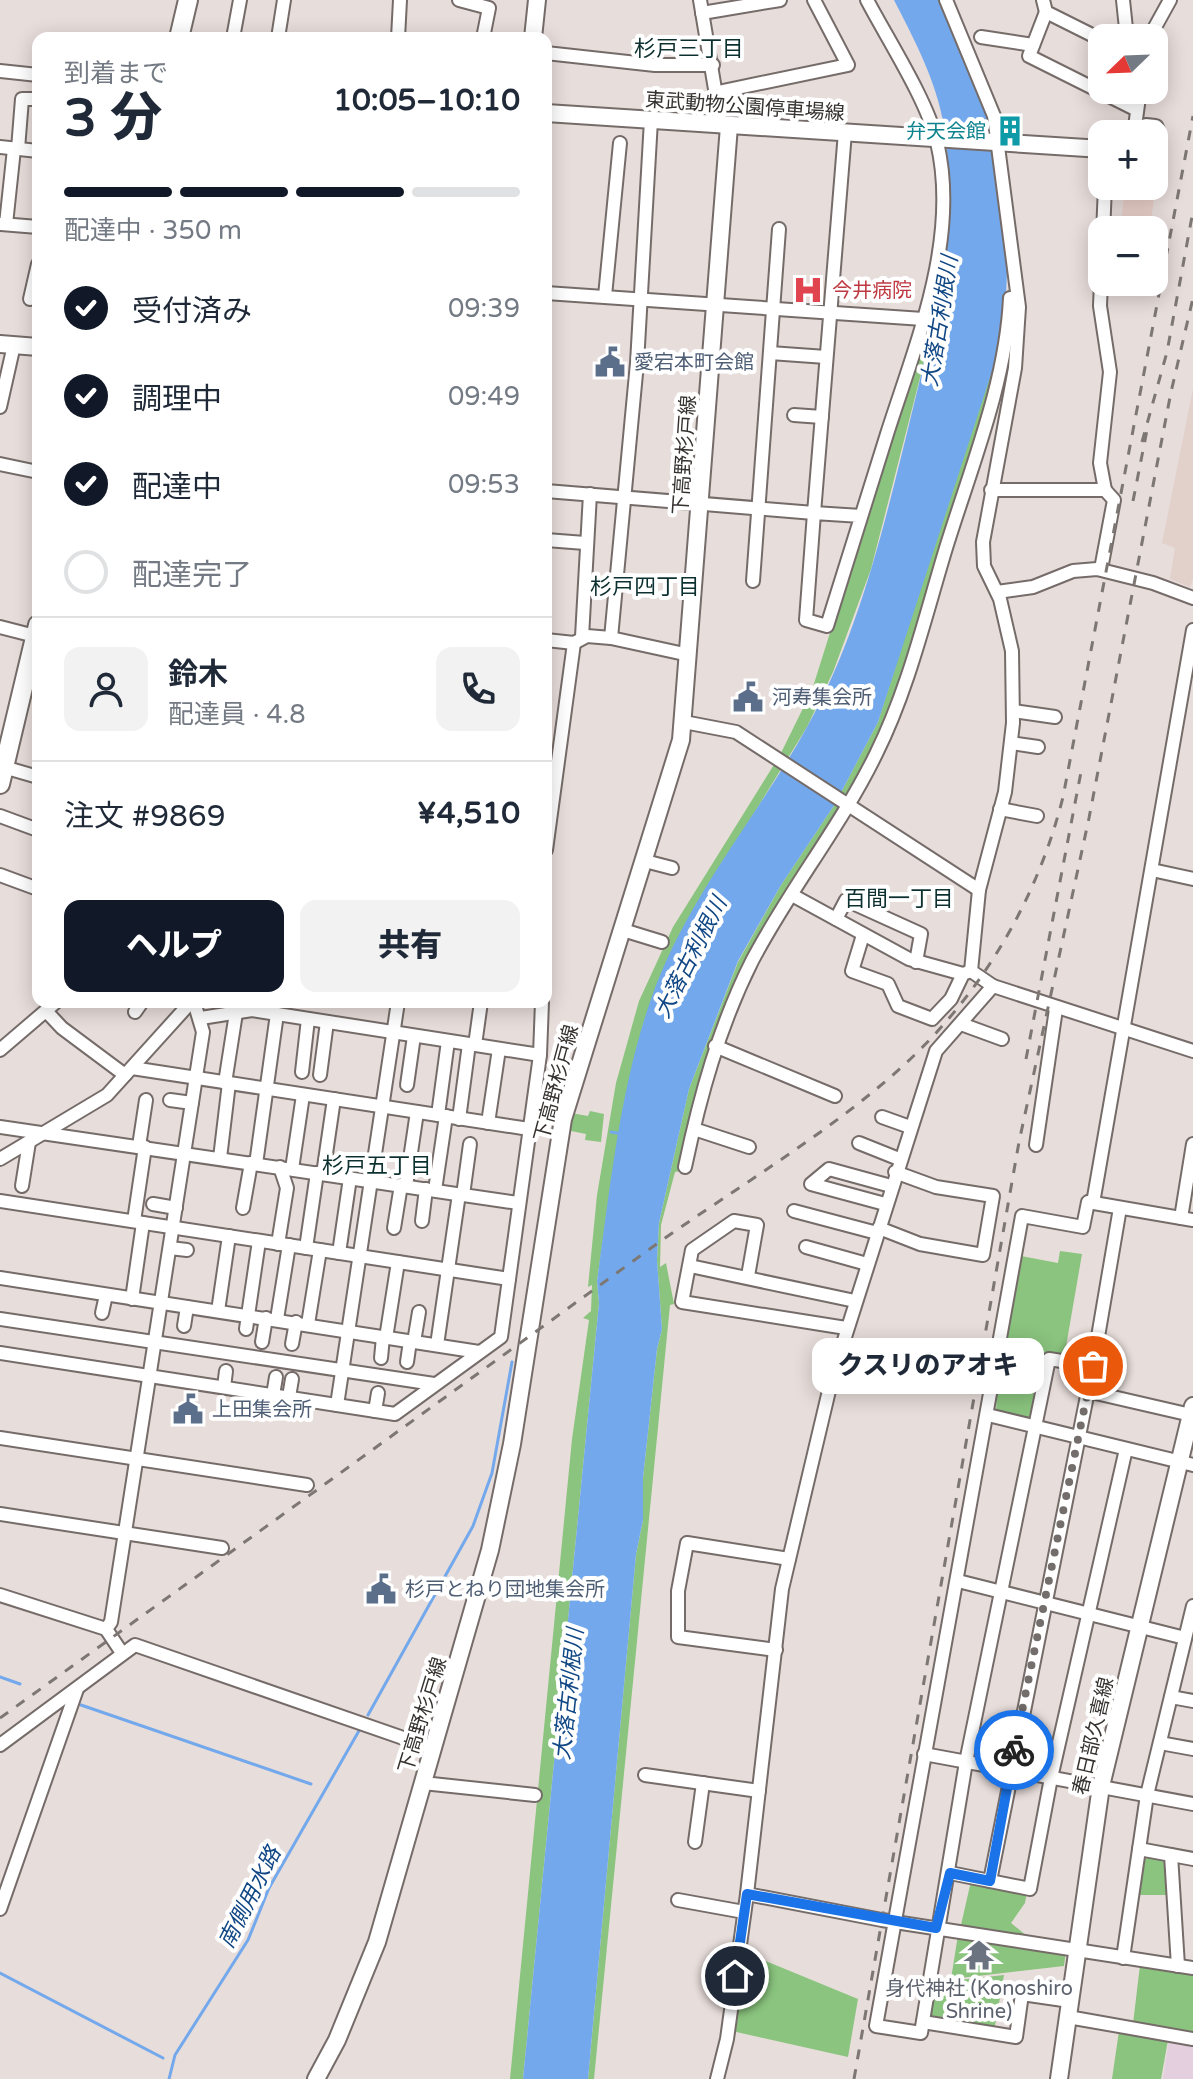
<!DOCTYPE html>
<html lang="ja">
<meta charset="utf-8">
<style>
:root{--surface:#fff;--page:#f2f2f3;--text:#1f2937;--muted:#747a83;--line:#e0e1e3;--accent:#111827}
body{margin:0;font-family:"Varela Round","Noto Sans JP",sans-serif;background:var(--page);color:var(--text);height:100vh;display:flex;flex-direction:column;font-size:30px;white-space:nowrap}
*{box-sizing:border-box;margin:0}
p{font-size:26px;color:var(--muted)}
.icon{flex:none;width:44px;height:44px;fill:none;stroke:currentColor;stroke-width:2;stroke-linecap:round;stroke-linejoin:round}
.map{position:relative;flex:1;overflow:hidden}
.panel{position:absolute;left:32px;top:32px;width:520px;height:976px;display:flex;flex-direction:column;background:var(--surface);border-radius:16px;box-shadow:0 4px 20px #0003}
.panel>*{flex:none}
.needle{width:52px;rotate:247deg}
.controls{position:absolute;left:1088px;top:24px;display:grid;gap:16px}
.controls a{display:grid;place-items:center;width:80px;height:80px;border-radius:16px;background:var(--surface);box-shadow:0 4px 20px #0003;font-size:40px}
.pin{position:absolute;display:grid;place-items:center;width:68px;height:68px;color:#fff;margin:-34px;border:4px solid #fff;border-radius:50%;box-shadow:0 2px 8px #0007}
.courier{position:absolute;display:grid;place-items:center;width:80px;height:80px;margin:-40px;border:6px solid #1a73e8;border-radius:50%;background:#fff;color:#222;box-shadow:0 2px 10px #0007}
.bubble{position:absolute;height:56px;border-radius:16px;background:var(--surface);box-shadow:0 4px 20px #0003;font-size:26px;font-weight:800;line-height:56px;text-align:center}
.summary em{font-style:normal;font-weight:800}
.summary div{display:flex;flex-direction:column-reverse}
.summary{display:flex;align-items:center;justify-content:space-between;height:136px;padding:0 32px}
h1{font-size:52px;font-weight:800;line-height:60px}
.bar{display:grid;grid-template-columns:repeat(4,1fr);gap:12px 8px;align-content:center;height:96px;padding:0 32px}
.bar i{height:10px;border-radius:6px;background:var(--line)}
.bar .selected{background:var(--accent)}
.bar p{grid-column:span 4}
.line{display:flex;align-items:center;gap:20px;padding:0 32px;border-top:2px solid var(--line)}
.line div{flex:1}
.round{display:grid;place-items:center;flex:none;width:84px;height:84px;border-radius:16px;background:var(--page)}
ol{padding:0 32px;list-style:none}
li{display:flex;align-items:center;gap:24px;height:88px}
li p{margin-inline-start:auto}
li .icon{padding:8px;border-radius:50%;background:var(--accent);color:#fff;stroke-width:4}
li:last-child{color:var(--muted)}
li i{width:44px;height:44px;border:4px solid var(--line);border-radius:50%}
.button{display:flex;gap:16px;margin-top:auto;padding:16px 32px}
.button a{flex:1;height:92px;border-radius:16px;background:var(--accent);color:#fff;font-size:32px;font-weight:800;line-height:92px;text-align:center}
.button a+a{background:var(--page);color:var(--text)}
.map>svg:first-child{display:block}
.built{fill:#e2d0ca}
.industrial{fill:#e9cfc9}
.education{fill:#e3cfde}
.green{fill:#8ac47e}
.water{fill:#73a9ec}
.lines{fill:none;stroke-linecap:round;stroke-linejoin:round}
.stream{stroke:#73a9ec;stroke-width:3}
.minor-casing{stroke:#756c69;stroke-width:16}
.major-casing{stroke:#756c69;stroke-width:20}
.highway-casing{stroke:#756c69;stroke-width:22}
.minor{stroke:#fff;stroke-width:12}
.major{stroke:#fff;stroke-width:16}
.highway{stroke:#fff;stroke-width:18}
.rail{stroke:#7d7774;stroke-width:3;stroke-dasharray:10 10;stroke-linecap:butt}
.done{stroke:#736d6b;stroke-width:8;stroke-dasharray:0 14.4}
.route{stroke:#1a73e8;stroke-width:10}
.labels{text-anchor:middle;stroke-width:8;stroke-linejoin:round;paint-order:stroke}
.street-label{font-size:20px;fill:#35312f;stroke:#fff}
.culture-label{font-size:20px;fill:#0d838f;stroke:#fff;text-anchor:end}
.health-label{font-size:20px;fill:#be3a42;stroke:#fff;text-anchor:start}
.service-label{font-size:20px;fill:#4e5e75;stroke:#fff;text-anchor:start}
.worship-label{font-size:20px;fill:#5b616d;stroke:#fff}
.neighbourhood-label{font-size:22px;fill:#0c302f;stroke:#fff}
.water-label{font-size:22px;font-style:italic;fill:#104784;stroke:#fff}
</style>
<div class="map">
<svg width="1193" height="2079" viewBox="0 0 1193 2079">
<rect width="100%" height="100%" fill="#e7ddda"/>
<!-- built -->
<path class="built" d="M1193,389V579L1190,587L1170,579L1175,548L1162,543Z"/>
<!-- industrial -->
<path class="industrial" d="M1154,158L1159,159L1150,228L1121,224L1125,186H1154Z"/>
<!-- education -->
<path class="education" d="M1169,2040L1193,2044V2079H1163Z"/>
<!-- green -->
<g class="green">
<path d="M938,289L922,370L871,569L833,672L807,727L684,927L651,1000L611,1182L597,1281L599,1303L523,2079H510L572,1439L589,1320L583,1318L591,1311L592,1285L588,1287L597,1195L616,1083L639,1001L673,927L780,755L812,690Z"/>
<path d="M1005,317L999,361L889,715L849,798L713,1043L680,1171L675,1172L661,1225L660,1267L666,1263L674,1304L670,1305L594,2079H588L636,1554L643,1520V1478L657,1349L662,1329L657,1260L659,1223L689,1089L738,962L781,885L835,804L878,722Z"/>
<path d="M590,1111L604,1114L601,1142L585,1140L586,1134L566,1130L571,1113L588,1116Z"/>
<path d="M1060,1251L1082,1254L1064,1358L1045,1356L1032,1418L1029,1420L996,1413L997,1392L1007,1394L1015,1352L1005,1350L1021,1256L1058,1263Z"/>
<path d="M1146,1855L1168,1859L1171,1895H1139Z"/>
<path d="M971,1881L1027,1892L1025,1903L1011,1923L1027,1936L961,1925Z"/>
<path d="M958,1935L1066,1951L1064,1966L951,1979Z"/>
<path d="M756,1957L858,1999L848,2057L732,2031L740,1983Z"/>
<path d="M1140,1965L1193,1972V2035L1133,2024Z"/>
<path d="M1004,1975L994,2031L929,2021L932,1983Z"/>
<path d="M1119,2031L1168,2040L1161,2079H1112Z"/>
</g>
<!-- water -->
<path class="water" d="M894,0H940L986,107L993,132L1008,251L1005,317L995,362L878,722L835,804L781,885L738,961L689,1089L659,1223L657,1260L662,1329L657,1349L643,1478V1520L636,1554L588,2079H523L599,1303L597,1281C610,1188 620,1088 651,999C686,899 756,819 807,727C857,638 882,534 906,437C930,338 960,229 944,126C936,80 915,41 894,0Z"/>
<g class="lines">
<!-- stream -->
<g class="stream">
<path d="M611,1132L623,1134"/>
<path d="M0,1677L20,1684"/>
<path d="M81,1705L311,1784"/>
<path d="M368,1715L473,1526L492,1473L512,1362"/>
<path d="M0,1973L163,2058"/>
<path d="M169,2079L175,2055L248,1940L269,1888L360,1729"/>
</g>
<!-- minor casing -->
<g class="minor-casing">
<g id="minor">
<path d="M459,0L489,8L483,38"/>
<path d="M700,0L721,125"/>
<path d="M946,0L994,116L1019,307L1015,368L983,542L984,566L1000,599L1012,651L1013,723L1005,792L979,890L971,971L993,986L936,1051L832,1378L782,1589L747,1894L882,1920L1193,1968"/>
<path d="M1043,0L1046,12L1102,40"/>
<path d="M1123,0L1127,38"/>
<path d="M1046,12L1029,56L1137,110"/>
<path d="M702,13L780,0"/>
<path d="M981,37L1033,45"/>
<path d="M233,38L240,0"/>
<path d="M278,38L284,0"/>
<path d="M398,38L400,0"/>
<path d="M1149,38L1170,0"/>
<path d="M546,53L655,65H713"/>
<path d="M0,71L38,75"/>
<path d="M718,92L848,65L814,0"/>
<path d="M1134,134L1140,90"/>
<path d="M0,147L38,151"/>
<path d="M18,149L22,99H38"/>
<path d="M1,224L38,227"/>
<path d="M6,224L14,149"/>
<path d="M546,293L923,319"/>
<path d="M605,296L620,143"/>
<path d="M30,299L38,264"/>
<path d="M770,353L826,357"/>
<path d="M0,407L14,345"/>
<path d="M794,415L822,417"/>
<path d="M0,464L38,472"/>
<path d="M991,490H1105L1114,500L1101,569"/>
<path d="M1105,490L1100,463L1110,372L1100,306L1105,186"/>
<path d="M546,491L814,513L845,132"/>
<path d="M861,516L814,513L806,620L827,626C847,562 867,498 887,434C916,343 960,239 937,142C927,100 888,40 867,0"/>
<path d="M546,540L585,543"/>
<path d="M753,581L779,229"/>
<path d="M997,592L1033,587L1073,571L1097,569L1153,583L1193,598"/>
<path d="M0,627L35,636"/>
<path d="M582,637L590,494"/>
<path d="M611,638L637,363L651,120"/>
<path d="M546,640L574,643L587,636L611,638L689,655"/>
<path d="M1013,711L1055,717"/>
<path d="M684,722L736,732L979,890"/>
<path d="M1011,743L1038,747"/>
<path d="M0,766L38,777"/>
<path d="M1000,809L1037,816"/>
<path d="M0,816L38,830"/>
<path d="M546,850L574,643"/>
<path d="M645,861L672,868"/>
<path d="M1152,870L1193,879"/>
<path d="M0,875L38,889"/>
<path d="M792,895L909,959L963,974"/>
<path d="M836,919L846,900L921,934L916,962"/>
<path d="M623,930L662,942"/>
<path d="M863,935L852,971L888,984L898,1006L932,1019L951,999L963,974L971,971"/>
<path d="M993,986L1193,1051"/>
<path d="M46,1011L62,1028L125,1075"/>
<path d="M135,1012L142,1002"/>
<path d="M201,1018L252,1010L540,1055L542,1002"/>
<path d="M961,1024L1002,1039"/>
<path d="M475,1045L481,1002"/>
<path d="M715,1046L835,1096"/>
<path d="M0,1050L56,1002"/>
<path d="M132,1068L529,1129"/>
<path d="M302,1072L308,1019"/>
<path d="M320,1075L327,1022"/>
<path d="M225,1083L236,1013"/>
<path d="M407,1085L414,1036"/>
<path d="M170,1100L192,1103"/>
<path d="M438,1115L448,1041"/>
<path d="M882,1117L910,1127"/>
<path d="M459,1119L469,1044"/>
<path d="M488,1123L499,1049"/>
<path d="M0,1127L518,1203"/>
<path d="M694,1129L749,1147"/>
<path d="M859,1143L899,1159"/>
<path d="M1036,1145L1056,1009"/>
<path d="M139,1146L146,1100"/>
<path d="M220,1158L229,1083"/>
<path d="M0,1159L107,1095L191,1002"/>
<path d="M256,1164L277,1014"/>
<path d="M685,1167C700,1096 719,1027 752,961C789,890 841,826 876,754C908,690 925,617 946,548C971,467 1006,383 1010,298"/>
<path d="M292,1169L303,1095"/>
<path d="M323,1174L334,1099"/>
<path d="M22,1186L29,1142"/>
<path d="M406,1186L417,1112"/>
<path d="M435,1190L446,1116"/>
<path d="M463,1195L470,1144"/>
<path d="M0,1201L509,1279"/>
<path d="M1093,1203L1193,630"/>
<path d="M153,1204L176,1208"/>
<path d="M885,1204L811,1184L829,1169L891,1186"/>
<path d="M243,1208L251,1163"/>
<path d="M794,1211L877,1233"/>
<path d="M1181,1218L1193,1144"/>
<path d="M134,1221L145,1147"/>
<path d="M422,1221L426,1189"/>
<path d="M394,1228L401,1185"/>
<path d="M879,1228L920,1244L983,1255L993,1196L936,1187L895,1172"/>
<path d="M278,1244L287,1188L280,1167"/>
<path d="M806,1247L867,1264"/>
<path d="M170,1248L187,1250"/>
<path d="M306,1248L317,1173"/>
<path d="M339,1253L350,1178"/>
<path d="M690,1266L855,1301"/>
<path d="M748,1276L757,1225L734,1221L692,1250L682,1302L846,1328"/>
<path d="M0,1278L479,1352"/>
<path d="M132,1299L143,1223"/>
<path d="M218,1311L229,1236"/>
<path d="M102,1313L106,1295"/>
<path d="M0,1319L434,1384"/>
<path d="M277,1319L289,1245"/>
<path d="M308,1324L320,1250"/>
<path d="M184,1326L187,1307"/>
<path d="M246,1329L259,1241"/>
<path d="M386,1338L398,1262"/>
<path d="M262,1342L266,1318"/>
<path d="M414,1342L419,1312"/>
<path d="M292,1344L296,1322"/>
<path d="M437,1345L459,1194"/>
<path d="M0,1353L395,1414L501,1337L540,1055"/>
<path d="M381,1358L383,1337"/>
<path d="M407,1362L410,1341"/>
<path d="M836,1363L873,1372"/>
<path d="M1093,1366L1049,1359L966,1762L921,2033L876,2026L1022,1216L1083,1227L1088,1202L1193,1220"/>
<path d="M224,1387L226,1371"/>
<path d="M1087,1391L1191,1415"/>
<path d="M273,1395L276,1377"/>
<path d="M289,1397L292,1379"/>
<path d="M337,1405L398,1002"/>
<path d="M375,1411L378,1393"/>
<path d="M988,1415L1193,1465"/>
<path d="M0,1438L307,1485"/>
<path d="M0,1514L222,1548"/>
<path d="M958,1581L1185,1638"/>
<path d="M0,1595L106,1629L122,1653"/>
<path d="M106,1629L111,1622L203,1032L194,1002"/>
<path d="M776,1650L678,1637V1591L687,1543L789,1559"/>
<path d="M1171,1697L1193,1701"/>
<path d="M1160,1743L1193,1749"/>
<path d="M0,1745L135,1645L432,1748"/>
<path d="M924,1754L1193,1804"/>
<path d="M645,1775L759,1791"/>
<path d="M423,1783L535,1795"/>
<path d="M695,1842L703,1783"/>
<path d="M1139,1849L1193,1859"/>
<path d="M1171,1855L1178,1966"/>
<path d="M950,1873L1030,1889L1051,1778L1126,1449"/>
<path d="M990,1881L1093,1366L1120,1208"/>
<path d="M678,1900L744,1912"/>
<path d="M0,1909L77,1689"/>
<path d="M1123,1958L1147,1795L1193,1606"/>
<path d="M1068,2017L1193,2039"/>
<path d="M923,2022L1016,2037L1022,1994L1070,2001"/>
<path d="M717,2079L727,2039L747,1894"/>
</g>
</g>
<!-- major casing -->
<g class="major-casing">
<g id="major">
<path d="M533,38L537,0"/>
<path d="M546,113L1102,149"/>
<path d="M1138,134L1146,127L1155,128L1157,134L1154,150"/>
<path d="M0,344L38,347"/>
<path d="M316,2079L337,2040L377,1942L490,1550L512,1444L563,1119L681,740L729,126"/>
<path d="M1059,2079L1101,1786L1193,1406"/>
</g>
</g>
<!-- highway casing -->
<g class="highway-casing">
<g id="highway">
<path d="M179,38L188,0"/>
<path d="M0,784L38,625"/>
</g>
</g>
<!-- minor -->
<use href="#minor" class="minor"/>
<!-- major -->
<use href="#major" class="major"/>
<!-- highway -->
<use href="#highway" class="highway"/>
<!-- rail -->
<g class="rail">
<path d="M1142,442L1167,352L1193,211"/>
<path d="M1133,501L1147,430"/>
<path d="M1026,1059L1081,772"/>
<path d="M0,1718C216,1563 432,1407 647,1251C742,1182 868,1112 944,1024C1001,959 1042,881 1063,797L1193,116"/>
<path d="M854,2079L1019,1142L1089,818L1171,392L1193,298"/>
</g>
</g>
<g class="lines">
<!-- done -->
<path class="done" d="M1014,1750L1093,1366"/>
<!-- route -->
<path class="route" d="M735,1976L747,1894L936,1928L950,1873L990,1881L1014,1750"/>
</g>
<!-- icons -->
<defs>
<g id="building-bare" transform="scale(2.4)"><path d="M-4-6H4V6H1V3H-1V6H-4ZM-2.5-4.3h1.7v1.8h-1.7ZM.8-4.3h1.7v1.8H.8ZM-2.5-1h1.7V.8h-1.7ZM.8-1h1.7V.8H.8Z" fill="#0f9aa8" stroke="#fff" stroke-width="2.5" paint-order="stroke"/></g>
<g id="hospital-bare" transform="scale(2.4)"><path d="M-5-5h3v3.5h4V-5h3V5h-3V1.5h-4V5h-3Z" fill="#e0444e" stroke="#fff" stroke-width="2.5" paint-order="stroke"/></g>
<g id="civic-bare" transform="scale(2.4)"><path d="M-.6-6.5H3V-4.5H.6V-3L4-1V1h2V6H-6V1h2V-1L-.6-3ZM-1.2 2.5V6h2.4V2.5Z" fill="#5c6f8a" stroke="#fff" stroke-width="2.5" paint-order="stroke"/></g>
<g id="temple-bare" transform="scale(2.4)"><path d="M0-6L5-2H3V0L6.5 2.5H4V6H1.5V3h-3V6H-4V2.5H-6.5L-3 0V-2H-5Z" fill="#6b7280" stroke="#fff" stroke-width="2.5" paint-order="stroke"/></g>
</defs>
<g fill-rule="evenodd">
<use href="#building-bare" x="1010" y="131"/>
<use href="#hospital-bare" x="808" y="290"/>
<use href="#civic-bare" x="610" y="362"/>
<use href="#civic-bare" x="748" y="697"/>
<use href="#civic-bare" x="188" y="1409"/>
<use href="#civic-bare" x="381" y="1589"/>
<use href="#temple-bare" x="979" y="1955"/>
</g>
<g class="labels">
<!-- street labels -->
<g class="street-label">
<text transform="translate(745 106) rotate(4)" y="7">東武動物公園停車場線</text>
<text transform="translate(684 455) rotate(-86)" y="7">下高野杉戸線</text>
<text transform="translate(556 1083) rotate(-75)" y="7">下高野杉戸線</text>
<text transform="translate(422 1715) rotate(-73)" y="7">下高野杉戸線</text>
<text transform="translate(1093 1736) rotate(-77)" y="7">春日部久喜線</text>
</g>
<!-- culture labels -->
<g class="culture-label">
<text x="986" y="138">弁天会館</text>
</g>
<!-- health labels -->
<g class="health-label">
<text x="832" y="297">今井病院</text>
</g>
<!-- service labels -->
<g class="service-label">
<text x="634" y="369">愛宕本町会館</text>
<text x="772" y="704">河寿集会所</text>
<text x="212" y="1416">上田集会所</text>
<text x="405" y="1596">杉戸とねり団地集会所</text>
</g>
<!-- worship labels -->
<g class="worship-label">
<text x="979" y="1995">身代神社 (Konoshiro<tspan x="979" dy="23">Shrine)</tspan></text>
</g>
<!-- neighbourhood labels -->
<g class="neighbourhood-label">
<text x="689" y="56">杉戸三丁目</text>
<text x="645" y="594">杉戸四丁目</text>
<text x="899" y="906">百間一丁目</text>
<text x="377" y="1173">杉戸五丁目</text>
</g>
<!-- water labels -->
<g class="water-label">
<text transform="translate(939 321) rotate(-81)" y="8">大落古利根川</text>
<text transform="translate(690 957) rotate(-63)" y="8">大落古利根川</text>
<text transform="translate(568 1694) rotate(-84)" y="8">大落古利根川</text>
<text transform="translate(249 1897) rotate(-63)" y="8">南側用水路</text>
</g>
</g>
</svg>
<div class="controls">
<a><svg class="needle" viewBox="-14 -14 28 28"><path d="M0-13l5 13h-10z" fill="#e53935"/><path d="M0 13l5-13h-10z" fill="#747a83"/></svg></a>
<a>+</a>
<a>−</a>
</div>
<div class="pin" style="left:1093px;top:1366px;background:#ea580c"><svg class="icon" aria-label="bag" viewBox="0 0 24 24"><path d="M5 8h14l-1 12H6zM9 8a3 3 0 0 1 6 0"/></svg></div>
<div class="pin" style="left:735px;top:1976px;background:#1f2937"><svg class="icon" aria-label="home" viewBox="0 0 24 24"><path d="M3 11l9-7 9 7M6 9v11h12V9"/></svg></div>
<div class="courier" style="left:1014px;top:1750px"><svg class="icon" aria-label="bike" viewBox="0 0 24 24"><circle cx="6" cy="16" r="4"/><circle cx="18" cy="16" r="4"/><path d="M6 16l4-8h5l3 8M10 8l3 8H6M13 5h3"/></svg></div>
<div class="bubble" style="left:812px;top:1338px;width:232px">クスリのアオキ</div>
<section class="panel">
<div class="summary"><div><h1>3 分</h1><p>到着まで</p></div><em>10:05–10:10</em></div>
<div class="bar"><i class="selected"></i><i class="selected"></i><i class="selected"></i><i></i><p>配達中 · 350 m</p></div>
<ol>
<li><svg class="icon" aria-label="check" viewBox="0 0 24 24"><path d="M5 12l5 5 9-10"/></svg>受付済み<p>09:39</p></li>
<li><svg class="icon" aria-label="check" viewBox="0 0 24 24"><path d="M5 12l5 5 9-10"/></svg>調理中<p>09:49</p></li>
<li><svg class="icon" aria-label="check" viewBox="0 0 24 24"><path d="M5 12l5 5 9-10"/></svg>配達中<p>09:53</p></li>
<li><i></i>配達完了</li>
</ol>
<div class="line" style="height:144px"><a class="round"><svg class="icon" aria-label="person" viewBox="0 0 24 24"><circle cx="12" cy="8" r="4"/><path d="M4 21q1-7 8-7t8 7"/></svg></a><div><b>鈴木</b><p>配達員 · 4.8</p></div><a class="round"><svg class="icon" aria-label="phone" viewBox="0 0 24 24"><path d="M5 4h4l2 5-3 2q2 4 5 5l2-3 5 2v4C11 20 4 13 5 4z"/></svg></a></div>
<div class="line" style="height:104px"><div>注文 #9869</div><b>¥4,510</b></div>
<div class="button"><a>ヘルプ</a><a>共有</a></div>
</section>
</div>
